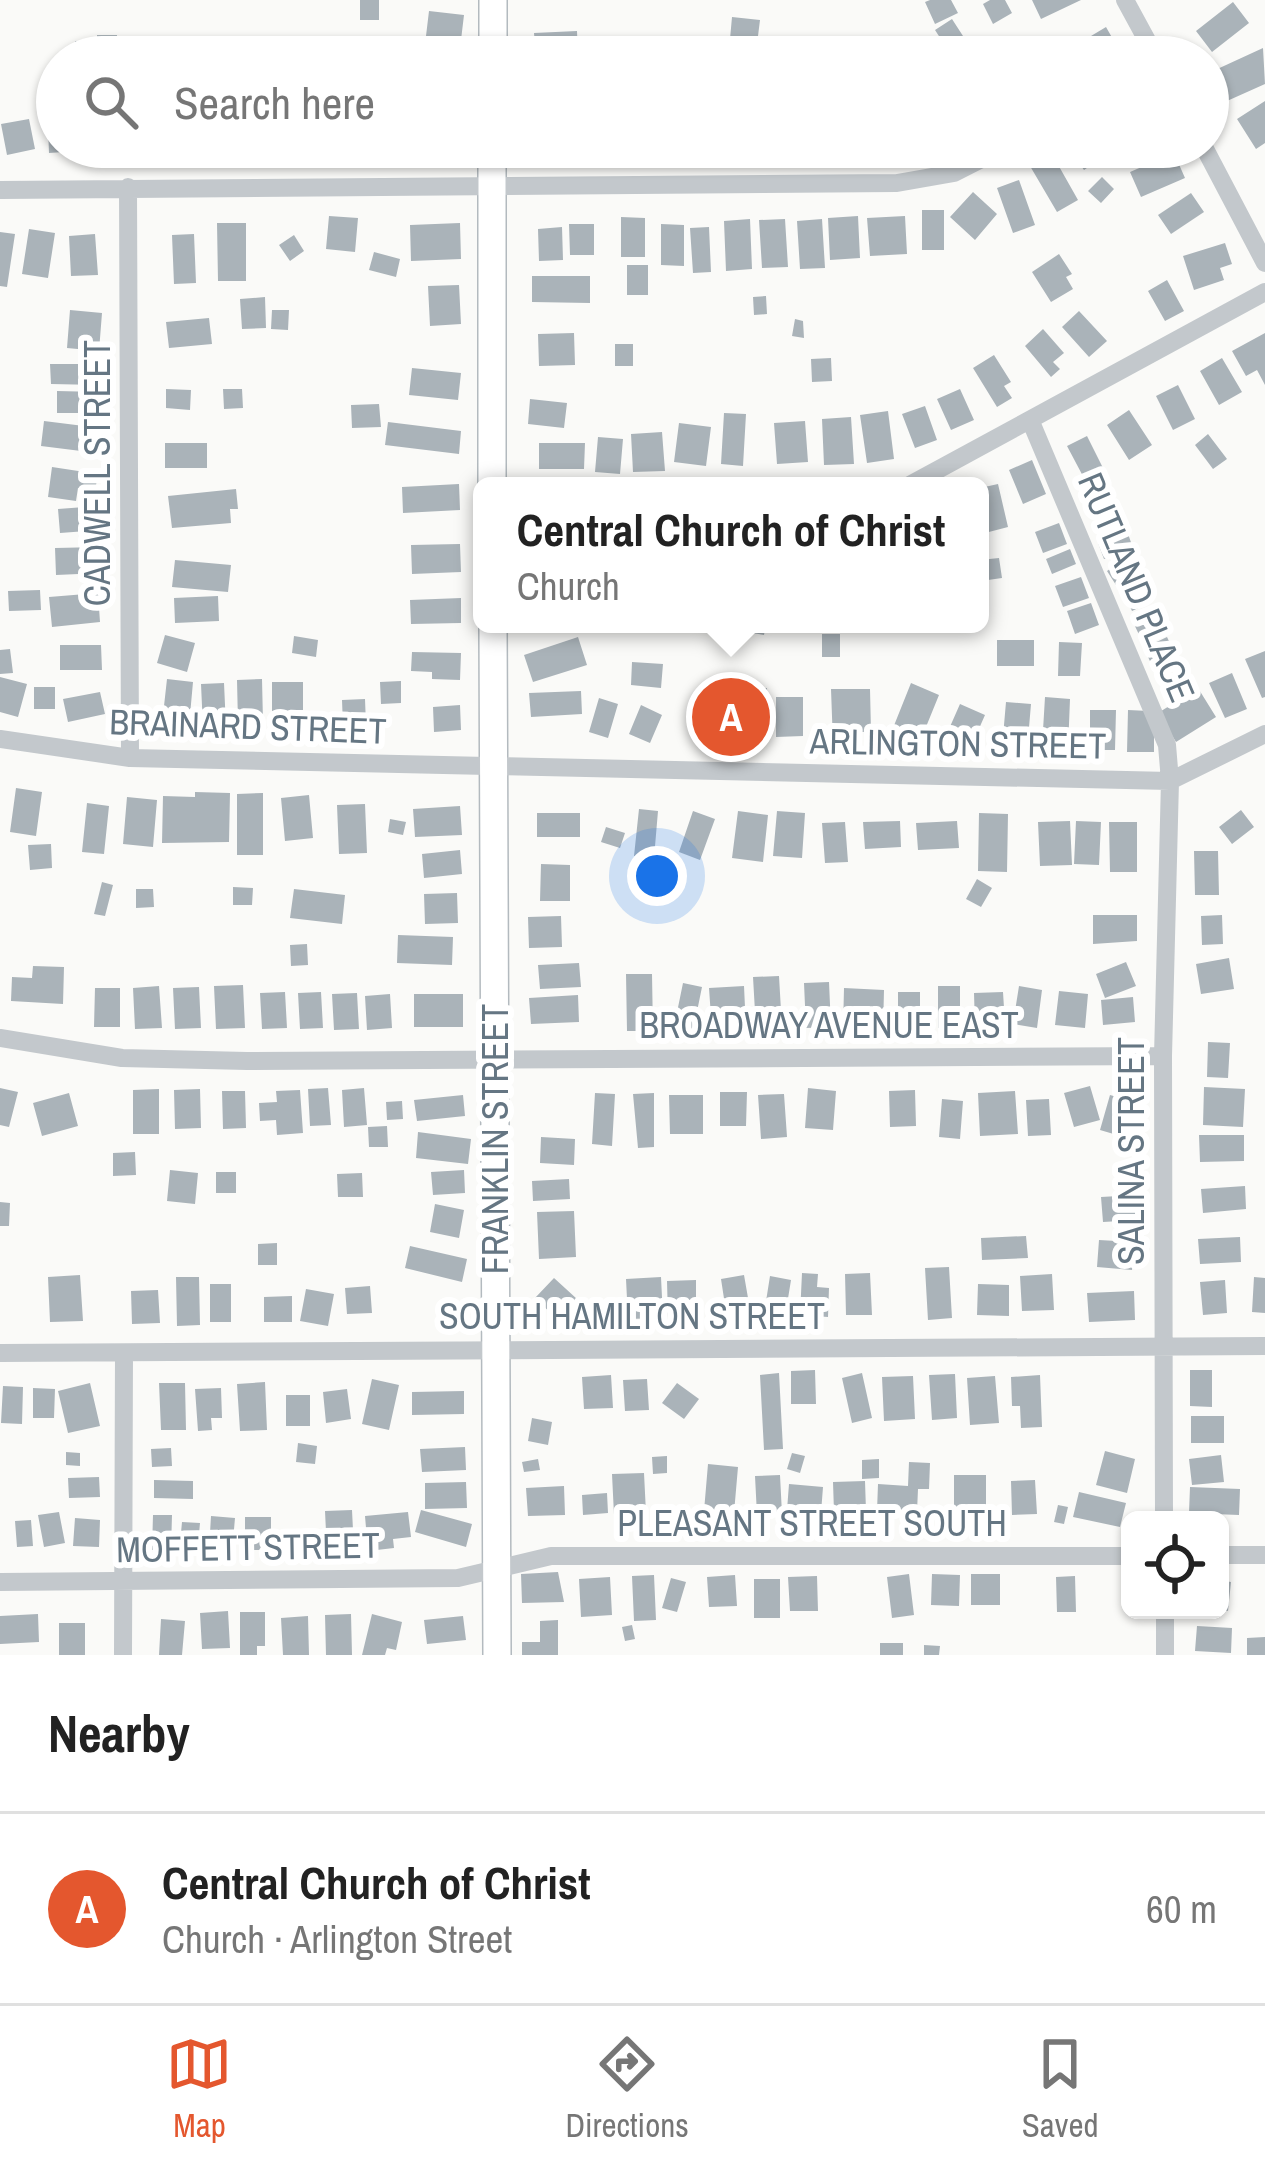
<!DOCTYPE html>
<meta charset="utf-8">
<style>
body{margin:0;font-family:"Archivo Narrow",sans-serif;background:#f6f6f6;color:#222}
.controls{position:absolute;right:36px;bottom:36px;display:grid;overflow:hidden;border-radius:18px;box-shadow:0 3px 9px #0004}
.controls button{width:108px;height:108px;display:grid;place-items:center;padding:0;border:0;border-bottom:3px solid #e0e0e0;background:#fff;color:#222;font:60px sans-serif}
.you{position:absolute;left:657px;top:876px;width:42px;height:42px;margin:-30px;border:9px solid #fff;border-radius:50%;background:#1a73e8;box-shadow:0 0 0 18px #1a73e833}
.badge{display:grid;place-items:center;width:78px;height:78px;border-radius:50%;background:#e4572e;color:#fff;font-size:39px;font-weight:700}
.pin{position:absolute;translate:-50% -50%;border:6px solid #fff;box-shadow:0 3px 12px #0006}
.popup{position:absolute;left:473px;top:477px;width:516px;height:156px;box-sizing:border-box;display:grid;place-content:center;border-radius:18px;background:#fff;filter:drop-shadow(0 3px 9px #0005);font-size:39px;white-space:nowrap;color:#767676}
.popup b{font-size:45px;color:#222}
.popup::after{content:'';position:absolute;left:50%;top:100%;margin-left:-24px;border:24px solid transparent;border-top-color:#fff}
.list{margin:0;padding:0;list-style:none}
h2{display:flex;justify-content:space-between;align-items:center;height:156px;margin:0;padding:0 48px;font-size:51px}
h2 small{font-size:39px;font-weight:400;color:#767676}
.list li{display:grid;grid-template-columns:78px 1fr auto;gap:36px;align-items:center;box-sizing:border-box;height:192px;padding:0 48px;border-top:3px solid #e0e0e0}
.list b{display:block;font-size:45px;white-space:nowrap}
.list p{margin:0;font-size:39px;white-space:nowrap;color:#767676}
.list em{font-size:39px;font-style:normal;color:#767676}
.icon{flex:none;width:66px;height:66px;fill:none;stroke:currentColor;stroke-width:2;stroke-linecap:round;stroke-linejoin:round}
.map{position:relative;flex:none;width:1265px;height:1655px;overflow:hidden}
.search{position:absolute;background:#fff;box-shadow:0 3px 9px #0004;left:36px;right:36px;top:36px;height:132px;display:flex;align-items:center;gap:30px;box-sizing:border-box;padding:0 42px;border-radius:66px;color:#767676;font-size:45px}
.sheet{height:348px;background:#fff}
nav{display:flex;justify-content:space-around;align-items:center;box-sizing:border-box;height:168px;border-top:3px solid #e0e0e0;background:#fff;font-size:33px;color:#767676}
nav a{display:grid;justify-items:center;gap:6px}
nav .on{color:#e4572e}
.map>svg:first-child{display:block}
.building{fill:#aab3b9}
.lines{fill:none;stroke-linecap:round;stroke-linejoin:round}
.secondary-casing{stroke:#b3babf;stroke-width:30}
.street{stroke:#c3c8cc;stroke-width:18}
.secondary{stroke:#fff;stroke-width:27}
.labels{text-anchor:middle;stroke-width:12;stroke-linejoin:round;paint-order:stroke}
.street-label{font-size:36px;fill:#657683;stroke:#fff}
</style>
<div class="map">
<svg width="1265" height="1655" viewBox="0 0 1265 1655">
<rect width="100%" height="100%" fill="#fafaf8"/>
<path class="building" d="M360 0H379V20H360Z
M930 0H951L958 13 935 24 925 2Z
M990 0H1005L1012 13 993 24 983 4Z
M1032 0H1081L1041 19Z
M1233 2 1249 23 1212 52 1196 31Z
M429 11 464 15 461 40 426 36Z
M732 17 760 20 756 52 729 50Z
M952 19 963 36 946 47 935 30Z
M1106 27 1118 48 1102 57H1070L1066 51Z
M577 31 578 57H536L534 33Z
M97 35H117L116 57H75V41L97 42Z
M1031 42 1044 57H1015Z
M409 47 450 48V57H409Z
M1263 48 1265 84 1227 101 1213 71Z
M47 101H57V147H78V151L49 153Z
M1265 101V143L1256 149 1237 119Z
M29 119 35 149 7 155 1 124Z
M168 147H195V154H168Z
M407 147H449V150L408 155Z
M538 147H581L579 161 537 153Z
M610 147H635L636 153 613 158Z
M653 147H682V151L653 153Z
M747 147H771L772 152 748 153Z
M800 147H831L830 154 800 153Z
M1068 147H1107L1110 152 1084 170Z
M1174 153 1185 178 1141 197 1130 172Z
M1052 154 1078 200 1057 212 1030 166Z
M1102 177 1114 189 1101 203 1088 191Z
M1019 180 1035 225 1013 233 997 188Z
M973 192 997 214 975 240 950 217Z
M1191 193 1204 212 1171 234 1158 215Z
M922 210H944V250H922Z
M329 216 358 218 355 252 326 249Z
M858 216 860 258 830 260 828 218Z
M905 216 907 254 870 256 867 218Z
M621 217 645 218V257H621Z
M750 219 752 269 726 271 724 221Z
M785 219 788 267 762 268 759 220Z
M822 219 825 268 800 269 797 221Z
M217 223H246V281H218Z
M460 223 461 259 411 261 410 225Z
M569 224H594V255H570Z
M661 224 684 225V266L661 265Z
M562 227 563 260 539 261 538 229Z
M709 227 711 272 693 273 690 228Z
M29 229 55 233 48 278 22 274Z
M0 232 15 234 7 287 0 286Z
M95 234 98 275 71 276 69 236Z
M194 234 196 283 174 284 172 235Z
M294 235 304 251 290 261 279 245Z
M1225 243 1232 264 1220 268 1224 280 1194 290 1183 256Z
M374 252 400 259 396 277 369 270Z
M1059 254 1072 274 1066 277 1073 289 1051 302 1032 272Z
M627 265H648V295H627Z
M532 276H590V303L532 302Z
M1167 280 1184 311 1165 321 1148 291Z
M459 285 461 324 430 326 428 286Z
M766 296 767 314 754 315 753 297Z
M265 297 266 328 242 329 240 299Z
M70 310 102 313 99 351 67 348Z
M272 310H289L288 330 271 329Z
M1079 311 1107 341 1089 357 1062 327Z
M209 318 212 344 169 348 166 322Z
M795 319 803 321 804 338 792 336Z
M1043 329 1064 353 1053 362 1060 369 1051 377 1025 346Z
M574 333 575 365 539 366 538 334Z
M1265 333V385L1257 370 1246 376 1232 351Z
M615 344H633V366H615Z
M994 355 1011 382 1004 386 1012 398 997 407 973 368Z
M831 358 832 381 812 382 811 359Z
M1222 358 1242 392 1219 405 1200 371Z
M50 364H98V385L51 384Z
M412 368 461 373 458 400 409 395Z
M1178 385 1195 419 1173 430 1156 396Z
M166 389 191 390 190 410 166 408Z
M223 389H242L243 408 224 409Z
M960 389 974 420 951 430 937 399Z
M57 391 99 392V413H57Z
M530 399 567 403 564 428 528 424Z
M379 404 381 427 352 428 351 405Z
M925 406 937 440 915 448 902 414Z
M1129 410 1152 445 1129 460 1107 425Z
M888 411 894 459 867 463 860 415Z
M724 413 746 414 743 466 721 464Z
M851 417 854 464 824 465 822 419Z
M44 421 100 428 99 442 82 440 81 451 41 446Z
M805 421 808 462 777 464 774 423Z
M388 422 461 431 459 454 385 445Z
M679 423 711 427 706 466 674 462Z
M662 432 665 471 633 472 631 434Z
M1208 434 1227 459 1213 469 1195 445Z
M1087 436 1104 470 1085 480 1067 446Z
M598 437 623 439 620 474 595 472Z
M165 443H207V468H165Z
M539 443H585L584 469H539Z
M1032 460 1046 494 1023 504 1009 470Z
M52 467 98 474 95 491 78 488 76 501 48 497Z
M459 484 460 510 403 513 402 487Z
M998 484 1008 527 985 533 980 488Z
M236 489 238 509H230L231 523 172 528 168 496Z
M1110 500 1123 516 1104 532 1091 516Z
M98 506 100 530 60 533 58 509Z
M1059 523 1067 544 1043 553 1035 532Z
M1127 531 1133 548 1104 559 1098 543Z
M460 544 461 572 412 574 411 545Z
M100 547 101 573 56 575 55 548Z
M1070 549 1076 564 1052 574 1046 559Z
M1132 554 1141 568 1116 585 1107 571Z
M999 558 1002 578 981 581 980 560Z
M175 560 231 565 228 592 172 587Z
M1081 577 1089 598 1063 607 1055 586Z
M1145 589 1151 602 1132 611 1126 598Z
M40 590 41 610 9 611 8 591Z
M98 593 100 622 52 627 49 597Z
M218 596 219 621 175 623 174 598Z
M461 598V623L411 624 410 600Z
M1091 603 1099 625 1075 634 1067 611Z
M1156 612 1166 632 1143 643 1133 622Z
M749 624H766L764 635 747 632Z
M822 634H840V657H822Z
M165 635 195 643 187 672 157 663Z
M294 636 318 640 316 657 292 653Z
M578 637 587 665 533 682 524 655Z
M1167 637 1177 658 1154 670 1144 648Z
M997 640H1034V666H997Z
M1059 642 1082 643 1080 676H1058Z
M60 645H101L102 670H60Z
M10 649 13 673 0 674V650Z
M1265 651V697L1262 698 1245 659Z
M412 652 461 653 460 680 432 679V672L411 671Z
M632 662 663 664 661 688 631 685Z
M1232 673 1247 709 1225 718 1209 683Z
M0 677 27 684 18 717 0 712Z
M167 679 193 682 189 726 162 724Z
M262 679 263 722 238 723 237 680Z
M401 681V703L381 704 380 682Z
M272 682H303V710H293V726H272Z
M224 683 226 727 203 728 201 684Z
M911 683 939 695 917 749 889 738Z
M34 687H55V709H34Z
M767 688 769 736 738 737 735 689Z
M1198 688 1216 717 1176 742 1158 713Z
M831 689H870L871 732H859L860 743 833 744Z
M581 691 582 714 531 717 529 693Z
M100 692 105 714 68 722 63 699Z
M776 697H803V736L776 737Z
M1045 697 1070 699 1068 749 1042 747Z
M599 698 618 704 608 738 589 732Z
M365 699 366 725 343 726 342 700Z
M1006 702 1031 704 1027 751 1002 748Z
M960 704 985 715 970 749 945 738Z
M460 705 461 730 434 732 433 707Z
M641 705 662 715 650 743 629 734Z
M1090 710H1116L1115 750H1090Z
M1128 710 1149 711 1154 725V752H1127Z
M16 788 42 792 36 836 10 832Z
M195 792 230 793 229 842 162 843 163 796 195 797Z
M263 793V855H237V794Z
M309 795 313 838 285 841 281 798Z
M127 797 157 800 153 847 123 844Z
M87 803 109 806 104 854 82 852Z
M365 804 367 853 339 854 337 805Z
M460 806 462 835 415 837 413 809Z
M639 809 658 811 654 858 634 856Z
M1241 810 1254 827 1232 844 1219 827Z
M693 811 715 819 700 860 679 852Z
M738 811 768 815 763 862 732 858Z
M777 811 805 813 802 858 773 856Z
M537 813H580V837H537Z
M979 813 1008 814 1007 872 978 871Z
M390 819 406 822 403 835 388 832Z
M900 821 901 847 865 849 863 822Z
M957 821 959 848 918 850 916 823Z
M1070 821 1072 865 1040 866 1038 822Z
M1076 821 1101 822 1099 865 1074 864Z
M845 822 848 862 825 863 822 823Z
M1109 822H1137V872H1110Z
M606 827 625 833 620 848 601 842Z
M51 844 52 868 30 870 28 845Z
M460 850 462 874 424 878 422 854Z
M1194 851H1218L1219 895H1195Z
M541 864 570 865V901H540Z
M977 879 992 888 981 907 966 899Z
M102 882 113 885 105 916 94 914Z
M233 887 253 888 252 905H233Z
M136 889H153L154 907 136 908Z
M294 889 345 895 342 924 290 918Z
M457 893 458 923 425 924 424 894Z
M1093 915H1137V941L1093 944Z
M1222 915 1223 944 1202 945 1201 916Z
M561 916 562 947 529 948 528 917Z
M398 935 453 937 452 965 397 963Z
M307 944 308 965 291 966 290 945Z
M1229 958 1234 989 1201 994 1196 964Z
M1126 962 1136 986 1105 998 1096 974Z
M579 963 581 987 540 989 538 965Z
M33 966 64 967 63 1004 11 1001 12 977 32 978Z
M626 974H652L653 1031H627Z
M779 976 782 1028 756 1029 753 977Z
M829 982 831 1027 806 1028 804 983Z
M683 983 702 987 693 1031 674 1027Z
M243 985 245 1028 216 1029 214 986Z
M159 986 162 1028 135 1029 133 988Z
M744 986 746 1029 712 1031 709 988Z
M938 986H960V1028H938Z
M1019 986 1042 990 1037 1028 1013 1024Z
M199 987 201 1028 175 1029 173 988Z
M95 988H120V1027H94Z
M844 988 884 990 883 1031 843 1029Z
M1059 991 1088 994 1085 1028 1055 1025Z
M285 992 287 1028 262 1029 260 993Z
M321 992 323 1028 300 1029 298 993Z
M898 992H920V1026L898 1025Z
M1003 992 1005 1024 975 1026 974 993Z
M357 993 359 1029 334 1030 332 994Z
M390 994 392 1028 367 1030 365 996Z
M414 994H463V1027H414Z
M578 995 579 1022 531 1024 529 998Z
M1133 997 1135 1022 1103 1025 1101 1000Z
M1208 1042 1230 1043 1228 1078 1207 1077Z
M1090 1086 1100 1120 1074 1127 1064 1093Z
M1204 1087 1245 1089 1243 1127 1203 1125Z
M0 1088 18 1092 9 1127 0 1125Z
M328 1088 331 1125 310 1126 308 1089Z
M364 1088 367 1125 344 1127 342 1090Z
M808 1088 836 1091 833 1130 805 1128Z
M159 1089V1134H133V1090Z
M200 1089 201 1128 175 1129 174 1090Z
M300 1090 303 1133 277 1135 276 1120 260 1121 259 1103 277 1102 276 1091Z
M915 1090 916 1126 890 1127 889 1091Z
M222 1091H245L246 1128 223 1129Z
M1015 1091 1018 1134 980 1136 978 1093Z
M720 1092H747L746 1126H720Z
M69 1093 78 1126 42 1136 33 1103Z
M595 1093 615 1094 612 1146 592 1144Z
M654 1093V1147L638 1148 633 1094Z
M784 1094 787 1137 761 1139 758 1095Z
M463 1095 465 1116 417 1121 414 1100Z
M669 1095H703V1134H670Z
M1110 1095 1134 1102 1128 1123 1121 1121 1117 1135 1100 1130Z
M942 1099 963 1101 960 1139 939 1137Z
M1049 1099 1051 1135 1028 1136 1026 1100Z
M402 1101 403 1119 387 1120 386 1102Z
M387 1126 388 1147H369L368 1127Z
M418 1132 471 1139 468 1164 416 1158Z
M1199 1135H1244V1161L1200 1162Z
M541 1137 575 1139 574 1165 540 1163Z
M135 1152 136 1175 113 1176V1153Z
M170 1170 198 1173 195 1204 167 1201Z
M464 1170 465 1193 433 1195 431 1172Z
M216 1172H236V1193H216Z
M362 1173 363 1197H338L337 1174Z
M569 1179 570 1199 533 1201 532 1181Z
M1245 1186 1246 1209 1203 1213 1201 1189Z
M1136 1195 1137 1220 1103 1222 1101 1197Z
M0 1202 10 1203 9 1226H0Z
M435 1204 464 1210 459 1238 430 1232Z
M574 1211 576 1257 539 1259 537 1212Z
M1026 1236 1028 1258 982 1260 981 1238Z
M1240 1237 1241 1262 1200 1264 1198 1239Z
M1099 1240 1134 1242 1132 1270 1097 1267Z
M277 1243V1265H258V1244Z
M410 1246 467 1259 462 1282 405 1268Z
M949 1267 952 1318 928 1320 925 1268Z
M802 1273 818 1274 817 1287 829 1288 828 1317 800 1315Z
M870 1273 872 1315H846L845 1274Z
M1052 1274 1054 1310 1022 1311 1020 1276Z
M80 1275 83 1321 50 1322 48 1277Z
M744 1275 751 1315 727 1318 721 1279Z
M770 1276 791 1280 785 1317 764 1314Z
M176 1277H199L200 1325 177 1326Z
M661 1277 663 1318 628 1319 626 1279Z
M1254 1277 1265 1278V1313L1252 1312Z
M554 1278 577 1299 558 1320 535 1298Z
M696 1280V1318H668L667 1281Z
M1225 1280 1227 1313 1203 1315 1200 1282Z
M210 1284H231V1322H210Z
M978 1284 1009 1285V1316L977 1315Z
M370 1286 372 1313 347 1314 345 1288Z
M306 1289 334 1294 328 1326 300 1321Z
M158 1290 160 1323 132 1324 131 1291Z
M1134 1291 1135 1320 1089 1322 1087 1293Z
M292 1296V1322H264V1297Z
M815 1370 816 1404H791V1371Z
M1190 1370H1212V1407L1190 1406Z
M779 1373 783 1449 764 1450 760 1375Z
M862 1373 872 1418 852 1423 842 1378Z
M955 1374 957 1418 932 1420 929 1375Z
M611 1375 613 1408 584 1409 582 1377Z
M1040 1375 1042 1427 1021 1428 1020 1406H1012L1011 1377Z
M913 1376 915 1419 884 1421 882 1377Z
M995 1376 999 1423 970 1425 967 1378Z
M372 1379 399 1385 389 1430 362 1424Z
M647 1379 649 1410 625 1411 623 1380Z
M265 1382 267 1430 240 1431 237 1384Z
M90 1383 100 1426 68 1433 58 1391Z
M159 1383H185L186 1430H161Z
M677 1383 699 1399 684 1419 662 1403Z
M3 1386 23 1387 22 1424 1 1423Z
M33 1388 55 1389 54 1418H33Z
M221 1388 222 1418H211L212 1430 198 1431 195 1389Z
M347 1389 351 1419 326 1423 323 1392Z
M464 1391V1414L412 1415V1392Z
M286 1395H310V1426H286Z
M1191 1416H1224V1443H1191Z
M532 1418 552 1422 548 1445 528 1441Z
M298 1443 317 1446 315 1464 296 1462Z
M465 1447 466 1470 422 1472 420 1449Z
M171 1448 172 1466 152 1467 151 1449Z
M1105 1451 1135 1459 1127 1493 1096 1485Z
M66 1452 80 1453V1466L66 1465Z
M792 1453 805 1456 800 1473 787 1469Z
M1221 1455 1224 1482 1192 1485 1189 1459Z
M667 1456V1473L653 1474 652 1457Z
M538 1459 540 1470 524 1472 522 1462Z
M879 1459V1478L862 1479V1460Z
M909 1462 930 1463 929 1489H918L917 1512 877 1511 878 1484 908 1486Z
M708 1464 738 1467 734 1513 704 1511Z
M644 1473 646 1513 614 1515 612 1474Z
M780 1475 782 1514 757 1515 755 1476Z
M954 1475H986V1512H954Z
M99 1477 100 1497 69 1498 68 1478Z
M154 1480 193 1481V1499L154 1498Z
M1035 1480 1037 1514 1012 1515 1011 1481Z
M865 1481 866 1511 834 1512 833 1482Z
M466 1482 467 1508 425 1509V1483Z
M789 1484 823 1487 821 1513 787 1510Z
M564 1486 565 1515 528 1516 526 1488Z
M1190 1487 1240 1489 1239 1515 1189 1513Z
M1079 1492 1126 1503 1120 1527 1073 1517Z
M607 1493 608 1513 583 1515 582 1495Z
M1058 1505 1068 1507 1064 1524 1054 1522Z
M352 1510 354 1550 327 1552 325 1511Z
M421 1510 472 1524 466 1547 415 1532Z
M59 1512 65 1543 44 1547 38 1515Z
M408 1512 411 1537 393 1539 394 1548 368 1551 365 1516Z
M153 1515H172L171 1550H152Z
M211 1516 235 1518 232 1552 209 1550Z
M245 1517H271V1550H245Z
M75 1518 100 1520 99 1547 73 1546Z
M31 1520 33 1546 17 1547 15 1521Z
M182 1522 200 1523 197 1556 179 1554Z
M558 1572 564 1602 522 1603 521 1574Z
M909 1574 914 1615 892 1618 887 1577Z
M932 1574 960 1575 959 1606 931 1605Z
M971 1574H1000V1605H971Z
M654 1575 656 1620 634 1621 632 1576Z
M735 1575 737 1606 709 1607 707 1577Z
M817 1576 818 1611H790L788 1577Z
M1075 1576 1076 1612H1057L1056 1577Z
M610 1577 612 1615 581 1617 579 1579Z
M671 1578 686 1582 677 1612 662 1608Z
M754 1579H780V1618H754Z
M1220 1580 1231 1582 1228 1611 1220 1610Z
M228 1611 230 1648 202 1649 200 1613Z
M240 1612H265V1646H257V1655H240Z
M38 1614 39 1642 0 1644V1616Z
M351 1614 352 1655H326L325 1615Z
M372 1614 402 1622 396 1650 387 1648 385 1655H362Z
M308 1616 309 1655H283L281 1618Z
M463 1616 466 1640 427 1644 424 1620Z
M161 1619 185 1621 182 1655H159Z
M558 1620V1655H522V1642H540V1621Z
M59 1623H85V1655H59Z
M632 1625 635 1639 625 1641 622 1627Z
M1197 1626 1232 1628 1231 1653 1195 1651Z
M1265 1637V1655H1247V1638Z
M880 1643H903V1655H880Z
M924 1645 940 1646 939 1655H924Z"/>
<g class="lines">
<g class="secondary-casing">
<path id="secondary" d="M493 57V0
M492 486V147
M493 624 497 1655"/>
</g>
<path class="street" d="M1125 0 1156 57
M1204 147 1265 263
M128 187 130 758
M0 190 897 183 954 173 1005 147
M1031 422 1167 745 1170 781 1163 1056 1164 1520
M908 486 1265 292
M0 739 130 758 1170 781 1265 734
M0 1038 122 1058 247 1061 1163 1056
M0 1353 1265 1346
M1220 1555H1265
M0 1582 458 1578 551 1556H1130
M1165 1610V1655
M123 1655 124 1353"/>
<use href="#secondary" class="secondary"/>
</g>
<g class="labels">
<g class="street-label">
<text transform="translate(97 473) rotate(-90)" y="13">CADWELL STREET</text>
<text transform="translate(1137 587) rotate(67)" y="13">RUTLAND PLACE</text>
<text transform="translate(248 726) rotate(2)" y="13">BRAINARD STREET</text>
<text transform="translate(958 743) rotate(1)" y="13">ARLINGTON STREET</text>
<text x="829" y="1038">BROADWAY AVENUE EAST</text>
<text transform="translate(495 1139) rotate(-90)" y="13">FRANKLIN STREET</text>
<text transform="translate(1131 1151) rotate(-90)" y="13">SALINA STREET</text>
<text x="632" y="1329">SOUTH HAMILTON STREET</text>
<text x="812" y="1536">PLEASANT STREET SOUTH</text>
<text transform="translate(248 1547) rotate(-1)" y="13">MOFFETT STREET</text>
</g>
</g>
</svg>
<div class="controls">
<button><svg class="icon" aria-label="locate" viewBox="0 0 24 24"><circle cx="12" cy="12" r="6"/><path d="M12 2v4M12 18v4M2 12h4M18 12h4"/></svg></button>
</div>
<div class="you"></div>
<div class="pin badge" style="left:731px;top:717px">A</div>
<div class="popup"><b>Central Church of Christ</b>Church</div>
<div class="search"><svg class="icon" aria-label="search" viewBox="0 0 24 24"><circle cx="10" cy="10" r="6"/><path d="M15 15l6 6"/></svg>Search here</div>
</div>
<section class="sheet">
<h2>Nearby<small></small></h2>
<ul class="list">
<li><span class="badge">A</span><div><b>Central Church of Christ</b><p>Church · Arlington Street</p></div><em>60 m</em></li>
</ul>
</section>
<nav>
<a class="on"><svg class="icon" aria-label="map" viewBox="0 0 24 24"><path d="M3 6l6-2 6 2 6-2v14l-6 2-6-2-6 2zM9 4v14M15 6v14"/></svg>Map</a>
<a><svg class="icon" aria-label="directions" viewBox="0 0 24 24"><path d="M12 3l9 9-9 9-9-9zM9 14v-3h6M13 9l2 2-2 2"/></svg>Directions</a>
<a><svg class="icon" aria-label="saved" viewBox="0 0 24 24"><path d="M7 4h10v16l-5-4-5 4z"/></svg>Saved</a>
</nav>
